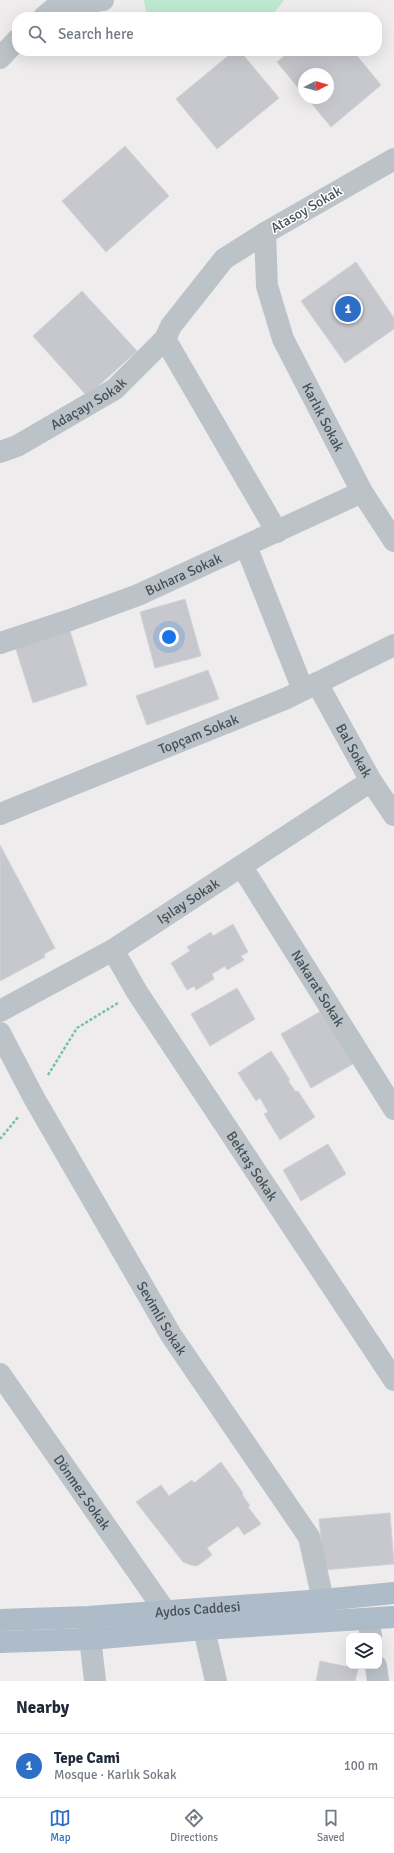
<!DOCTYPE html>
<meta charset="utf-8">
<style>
body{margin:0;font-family:Signika,sans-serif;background:#f2f2f3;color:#1f2937}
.controls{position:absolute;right:12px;bottom:12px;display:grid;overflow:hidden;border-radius:8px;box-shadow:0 4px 16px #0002}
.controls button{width:36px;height:36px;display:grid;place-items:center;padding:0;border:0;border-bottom:1px solid #e0e1e3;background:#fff;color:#1f2937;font:20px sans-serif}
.compass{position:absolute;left:298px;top:68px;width:36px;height:36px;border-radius:50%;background:#fff;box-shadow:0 4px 16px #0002;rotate:84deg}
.you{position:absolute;left:169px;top:637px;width:14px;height:14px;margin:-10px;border:3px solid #fff;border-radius:50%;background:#1a73e8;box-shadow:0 0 0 6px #1a73e833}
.badge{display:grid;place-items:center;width:26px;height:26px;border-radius:50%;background:#2d6ec6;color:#fff;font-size:13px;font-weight:700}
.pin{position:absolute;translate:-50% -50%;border:2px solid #fff;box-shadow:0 1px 4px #0006}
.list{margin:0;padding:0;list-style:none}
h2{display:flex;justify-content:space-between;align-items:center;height:52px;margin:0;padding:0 16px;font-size:17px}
h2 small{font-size:13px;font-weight:400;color:#747a83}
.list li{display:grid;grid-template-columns:26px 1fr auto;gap:12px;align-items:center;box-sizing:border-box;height:64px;padding:0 16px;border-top:1px solid #e0e1e3}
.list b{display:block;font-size:15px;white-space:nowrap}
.list p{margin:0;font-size:13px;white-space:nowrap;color:#747a83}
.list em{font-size:13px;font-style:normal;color:#747a83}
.icon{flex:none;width:22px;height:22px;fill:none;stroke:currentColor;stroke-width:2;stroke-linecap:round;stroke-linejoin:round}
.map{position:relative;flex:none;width:394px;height:1681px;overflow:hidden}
.search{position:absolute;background:#fff;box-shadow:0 4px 16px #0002;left:12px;right:12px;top:12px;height:44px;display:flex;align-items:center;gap:10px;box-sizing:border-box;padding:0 14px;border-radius:16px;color:#747a83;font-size:15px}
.sheet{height:116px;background:#fff}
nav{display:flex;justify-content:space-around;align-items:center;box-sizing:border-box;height:56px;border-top:1px solid #e0e1e3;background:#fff;font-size:11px;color:#747a83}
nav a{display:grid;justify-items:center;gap:2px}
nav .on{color:#2d6ec6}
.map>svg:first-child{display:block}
.green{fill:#bee8cf}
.building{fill:#c7c8ce;stroke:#d0d2d7}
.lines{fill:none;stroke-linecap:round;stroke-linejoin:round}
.path{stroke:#7ac29f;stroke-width:2.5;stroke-dasharray:3 2;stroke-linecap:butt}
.minor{stroke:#bbc3c9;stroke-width:22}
.tertiary{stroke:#bbc3c9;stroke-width:22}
.primary{stroke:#aebbc8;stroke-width:22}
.labels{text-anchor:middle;stroke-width:3;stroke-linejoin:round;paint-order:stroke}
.street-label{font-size:14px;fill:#464f56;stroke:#fff}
</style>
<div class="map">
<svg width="394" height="1681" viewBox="0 0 394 1681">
<rect width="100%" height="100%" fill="#eeecec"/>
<path class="green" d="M144 0H284L273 14 251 17H147Z"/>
<path class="building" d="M234 51H240L279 98 217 149 176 99Z
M290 51H353L381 85 331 127 307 98H328V74H304V95L277 62Z
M125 146 169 196 106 252 62 201Z
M356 262 394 318V329L345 363 301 301Z
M82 291 137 351 87 396 33 336Z
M185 599 201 656 155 668 140 612Z
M69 628 87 685 33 703 15 646Z
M208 670 219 699 147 725 136 696Z
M0 845 55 948 44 954 45 957 0 981Z
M233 924 248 952 241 956 244 960 227 970 225 966 212 974 214 979 196 990 194 986 187 990 171 963 190 951 187 947 211 932 213 936Z
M237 988 255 1019 210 1046 191 1014Z
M328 1007 358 1061 311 1088 281 1034Z
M271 1051 290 1080 288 1081 296 1092 298 1091 315 1117 280 1140 264 1114 268 1112 260 1098 256 1101 238 1073Z
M328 1144 346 1174 301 1201 283 1170Z
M221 1462 243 1493 242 1494 250 1506 248 1507 261 1524 244 1535 238 1526 207 1548 212 1555 197 1566 191 1565 183 1562 136 1502 161 1485 169 1496 192 1480 194 1483Z
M390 1513 394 1564 324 1570 319 1519Z
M320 1661 358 1669 355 1681H316Z"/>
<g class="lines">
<path class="path" d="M48 1075 77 1028 118 1003
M0 1139 19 1116"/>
<g class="minor">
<path d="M44 17 57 6 103 0"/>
<path d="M0 58 17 40"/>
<path id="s1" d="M394 159 265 233 267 286 283 339 362 492 394 541"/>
<path d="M265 233 224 259 171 326 165 339 277 532"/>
<path id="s2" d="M0 452 17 446 115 389 165 339"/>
<path d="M246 546 303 690"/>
<path id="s3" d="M0 643 67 621 138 595 362 492"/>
<path id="s4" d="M317 683 371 781 394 815"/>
<path id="s5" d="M0 814 287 698 394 645"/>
<path id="s6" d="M242 867 394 1109"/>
<path id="s7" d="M113 950 137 992 394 1380"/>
<path id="s8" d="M0 1011 113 950 371 781"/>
<path id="s9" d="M0 1033 34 1098 171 1335 309 1537 323 1600"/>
<path id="s10" d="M0 1374 165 1611"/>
<path d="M200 1612 216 1681"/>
<path d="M368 1619 371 1636"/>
<path d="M376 1666 378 1681"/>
</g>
<path class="tertiary" d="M88 1620 95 1681"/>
<g class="primary">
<path id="s11" d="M0 1620 88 1617 323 1600 394 1593"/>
<path d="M0 1642 90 1639 204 1629 394 1617"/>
</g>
</g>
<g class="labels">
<g class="street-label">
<text transform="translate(306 209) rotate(-30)" y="5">Atasoy Sokak</text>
<text dy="5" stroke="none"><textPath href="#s2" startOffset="101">Adaçayı Sokak</textPath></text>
<text dy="5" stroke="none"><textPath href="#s1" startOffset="345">Karlık Sokak</textPath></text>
<text dy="5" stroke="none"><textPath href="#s3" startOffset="196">Buhara Sokak</textPath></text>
<text dy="5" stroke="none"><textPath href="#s5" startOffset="214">Topçam Sokak</textPath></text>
<text dy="5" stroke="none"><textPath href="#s4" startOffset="77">Bal Sokak</textPath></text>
<text dy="5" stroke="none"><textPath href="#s8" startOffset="218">Işılay Sokak</textPath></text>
<text dy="5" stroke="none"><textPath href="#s6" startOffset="143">Nakarat Sokak</textPath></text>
<text dy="5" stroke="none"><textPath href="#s7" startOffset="257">Bektaş Sokak</textPath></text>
<text dy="5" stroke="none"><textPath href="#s9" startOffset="328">Sevimli Sokak</textPath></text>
<text dy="5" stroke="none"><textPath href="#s10" startOffset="144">Dönmez Sokak</textPath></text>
<text dy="5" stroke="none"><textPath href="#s11" startOffset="198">Aydos Caddesi</textPath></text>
</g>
</g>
</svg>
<div class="controls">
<button><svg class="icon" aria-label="layers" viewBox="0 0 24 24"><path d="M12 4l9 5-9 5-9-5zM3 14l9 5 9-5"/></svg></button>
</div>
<svg class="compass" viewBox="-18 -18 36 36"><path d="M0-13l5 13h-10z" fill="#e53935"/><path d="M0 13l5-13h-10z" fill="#747a83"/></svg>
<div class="you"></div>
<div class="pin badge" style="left:348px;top:309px">1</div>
<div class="search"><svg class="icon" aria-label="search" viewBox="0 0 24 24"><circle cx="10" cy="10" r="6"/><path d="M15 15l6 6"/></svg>Search here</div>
</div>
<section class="sheet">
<h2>Nearby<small></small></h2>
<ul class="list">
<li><span class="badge">1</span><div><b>Tepe Cami</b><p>Mosque · Karlık Sokak</p></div><em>100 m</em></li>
</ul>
</section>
<nav>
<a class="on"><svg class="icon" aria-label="map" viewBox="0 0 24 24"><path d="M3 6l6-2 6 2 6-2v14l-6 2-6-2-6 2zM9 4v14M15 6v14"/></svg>Map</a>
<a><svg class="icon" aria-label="directions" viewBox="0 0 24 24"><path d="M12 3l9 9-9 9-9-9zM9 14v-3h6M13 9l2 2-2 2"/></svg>Directions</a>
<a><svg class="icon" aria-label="saved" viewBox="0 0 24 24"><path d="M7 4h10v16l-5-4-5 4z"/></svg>Saved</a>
</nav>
